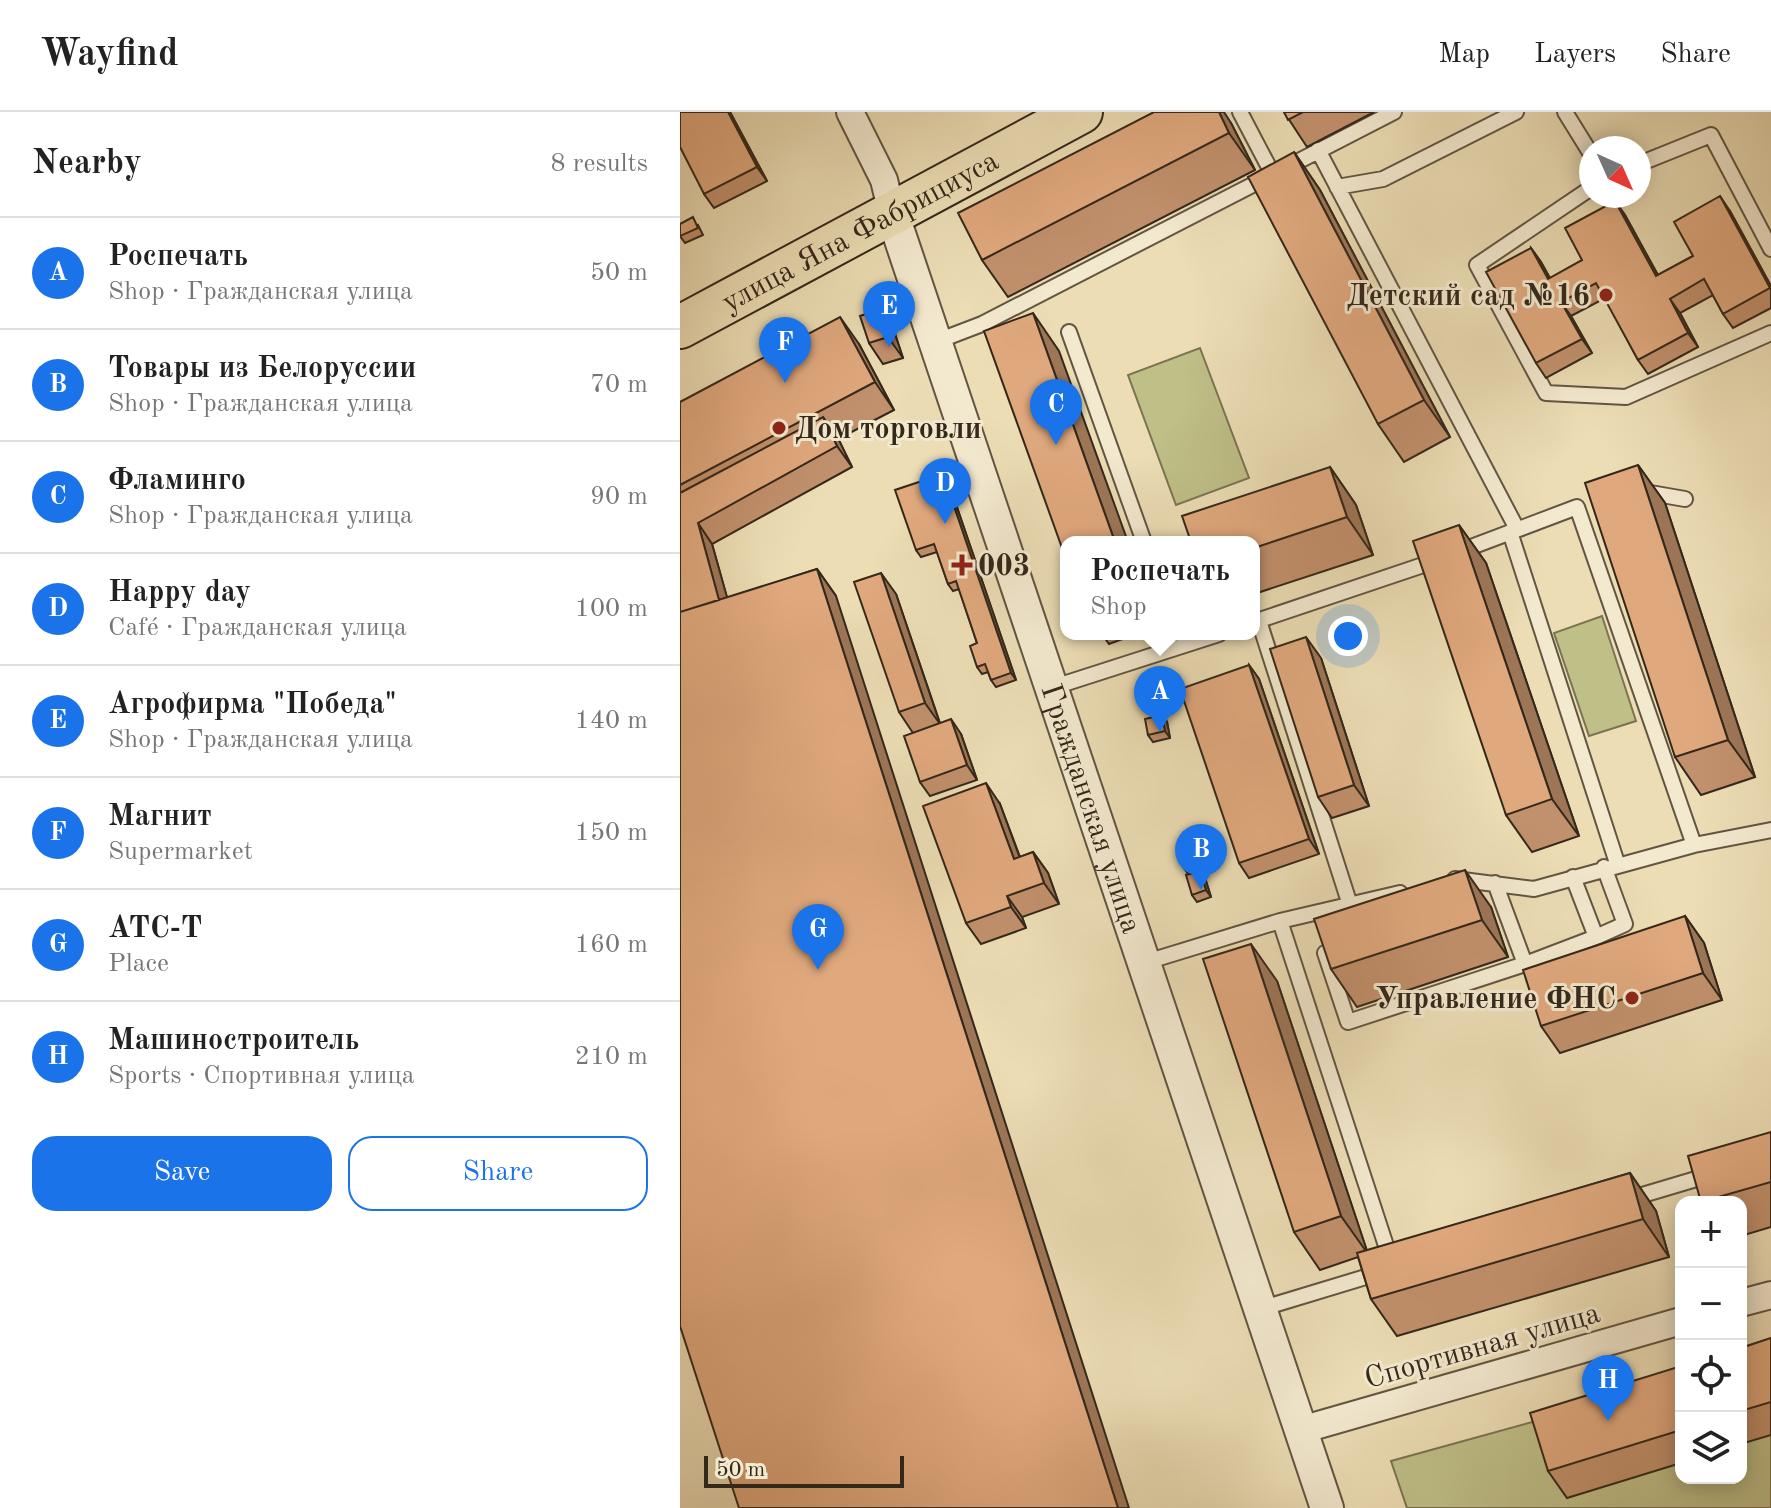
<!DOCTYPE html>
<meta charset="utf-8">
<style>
body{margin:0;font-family:"Old Standard TT",serif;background:#f6f6f6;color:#222}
.controls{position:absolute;right:24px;bottom:24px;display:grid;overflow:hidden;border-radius:16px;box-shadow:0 4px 20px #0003}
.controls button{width:72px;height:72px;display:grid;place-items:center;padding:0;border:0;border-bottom:2px solid #e0e0e0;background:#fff;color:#222;font:40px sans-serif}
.compass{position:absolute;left:899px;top:24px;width:72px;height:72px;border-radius:50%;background:#fff;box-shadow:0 4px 20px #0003;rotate:135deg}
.scale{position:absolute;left:24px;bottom:20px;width:200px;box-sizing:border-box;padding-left:8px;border:4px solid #34281b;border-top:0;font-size:22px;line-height:28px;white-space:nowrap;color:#34281b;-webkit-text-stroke:6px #f3e9cf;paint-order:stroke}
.you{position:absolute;left:668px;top:524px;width:28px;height:28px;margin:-20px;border:6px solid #fff;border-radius:50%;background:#1a73e8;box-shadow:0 0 0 12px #1a73e833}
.badge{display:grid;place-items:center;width:52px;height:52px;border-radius:50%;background:#1a73e8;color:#fff;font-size:26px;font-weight:700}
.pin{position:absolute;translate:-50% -66px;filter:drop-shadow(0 2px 4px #0008)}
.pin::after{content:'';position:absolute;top:42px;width:28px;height:24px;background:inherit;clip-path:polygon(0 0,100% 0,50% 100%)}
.popup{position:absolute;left:380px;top:424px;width:200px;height:104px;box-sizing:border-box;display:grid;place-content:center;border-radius:16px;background:#fff;filter:drop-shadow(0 2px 6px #0005);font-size:26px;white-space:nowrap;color:#767676}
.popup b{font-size:30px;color:#222}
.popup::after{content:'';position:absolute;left:50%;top:100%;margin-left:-16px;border:16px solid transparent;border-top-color:#fff}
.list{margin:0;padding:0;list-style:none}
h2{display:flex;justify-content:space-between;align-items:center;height:104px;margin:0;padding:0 32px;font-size:34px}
h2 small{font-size:26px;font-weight:400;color:#767676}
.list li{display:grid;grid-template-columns:52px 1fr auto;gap:24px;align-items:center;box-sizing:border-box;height:112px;padding:0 32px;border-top:2px solid #e0e0e0}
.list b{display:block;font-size:30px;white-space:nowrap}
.list p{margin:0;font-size:26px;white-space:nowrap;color:#767676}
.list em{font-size:26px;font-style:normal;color:#767676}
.actions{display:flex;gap:16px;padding:24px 32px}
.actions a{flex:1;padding:18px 0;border:2px solid #1a73e8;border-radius:24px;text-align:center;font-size:28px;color:#1a73e8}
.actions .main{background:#1a73e8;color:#fff}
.icon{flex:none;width:44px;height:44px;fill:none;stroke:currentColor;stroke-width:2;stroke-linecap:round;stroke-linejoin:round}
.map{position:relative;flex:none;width:1091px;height:1396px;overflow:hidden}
header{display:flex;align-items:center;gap:48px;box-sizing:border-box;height:112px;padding:0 40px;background:#fff;border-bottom:2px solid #e0e0e0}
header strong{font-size:38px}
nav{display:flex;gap:44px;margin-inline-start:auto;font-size:28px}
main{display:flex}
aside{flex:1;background:#fff}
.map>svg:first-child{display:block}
.green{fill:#bfbf88;stroke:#7a7452;stroke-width:2}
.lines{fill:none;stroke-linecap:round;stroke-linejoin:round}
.service-casing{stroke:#625542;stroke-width:18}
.minor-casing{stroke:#625542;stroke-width:30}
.tertiary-casing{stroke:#625542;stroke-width:36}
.primary-casing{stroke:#34281b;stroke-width:46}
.service{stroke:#f3e9cf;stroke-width:14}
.minor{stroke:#f3e9cf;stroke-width:26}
.tertiary{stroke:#f3e9cf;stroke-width:32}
.primary{stroke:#ecddb5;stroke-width:42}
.wall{fill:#c1906c;stroke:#34281b;stroke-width:2}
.shaded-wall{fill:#9d7658;stroke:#34281b;stroke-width:2}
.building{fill:#e0a87d;stroke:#34281b;stroke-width:2}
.poi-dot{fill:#8f2418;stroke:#f3e9cf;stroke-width:3}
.labels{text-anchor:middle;stroke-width:6;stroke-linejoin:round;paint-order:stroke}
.street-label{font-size:30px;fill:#34281b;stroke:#f3e9cf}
.poi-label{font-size:30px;font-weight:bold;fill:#34281b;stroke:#f3e9cf;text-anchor:end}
</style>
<header>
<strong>Wayfind</strong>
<nav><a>Map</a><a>Layers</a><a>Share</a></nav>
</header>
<main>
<aside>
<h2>Nearby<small>8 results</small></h2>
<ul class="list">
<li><span class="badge">A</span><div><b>Роспечать</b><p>Shop · Гражданская улица</p></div><em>50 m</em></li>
<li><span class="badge">B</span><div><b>Товары из Белоруссии</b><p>Shop · Гражданская улица</p></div><em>70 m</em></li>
<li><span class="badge">C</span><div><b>Фламинго</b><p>Shop · Гражданская улица</p></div><em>90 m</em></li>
<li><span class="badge">D</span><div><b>Happy day</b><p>Café · Гражданская улица</p></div><em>100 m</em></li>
<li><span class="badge">E</span><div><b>Агрофирма &quot;Победа&quot;</b><p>Shop · Гражданская улица</p></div><em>140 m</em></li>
<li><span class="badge">F</span><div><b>Магнит</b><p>Supermarket</p></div><em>150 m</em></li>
<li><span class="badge">G</span><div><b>ATC-T</b><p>Place</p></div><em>160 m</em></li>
<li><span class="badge">H</span><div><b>Машиностроитель</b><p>Sports · Спортивная улица</p></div><em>210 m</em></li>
</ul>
<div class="actions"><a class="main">Save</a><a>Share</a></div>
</aside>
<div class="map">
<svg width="1091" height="1396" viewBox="0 0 1091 1396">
<rect width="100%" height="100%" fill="#ecddb5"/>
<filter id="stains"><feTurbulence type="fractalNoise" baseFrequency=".0025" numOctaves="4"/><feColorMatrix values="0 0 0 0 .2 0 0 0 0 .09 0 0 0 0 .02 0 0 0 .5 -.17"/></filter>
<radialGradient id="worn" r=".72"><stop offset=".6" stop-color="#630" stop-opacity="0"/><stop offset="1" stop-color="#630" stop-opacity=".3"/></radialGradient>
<path class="green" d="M520 236 569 366 496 393 448 263Z
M922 504 956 609 909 624 874 521Z
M1091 1244V1396H727L711 1349 1001 1269V1366H1061V1253Z"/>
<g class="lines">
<g class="service-casing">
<path id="service" d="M560 0 592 61
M885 0 911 42
M638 38 837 417
M959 52 1031 23 1091 137
M657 75 703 67 836 0
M911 76 797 153 866 281 946 285 1091 221
M389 220 464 430
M255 230 302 212 714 0
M959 379 1005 387
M830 420 937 751
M579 509 670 793
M574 510 758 448
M371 576 539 522
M1014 733 1091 718
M893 765 916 825 945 812 924 755
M775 767 854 777 1014 733 897 395 778 440
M600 809 720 781
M645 841 668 910 845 852 815 771
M463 851 600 809 711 1149
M845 852 916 825
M949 1087 1033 1062
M580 1197 699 1161"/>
</g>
<g class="minor-casing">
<path id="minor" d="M170 0 204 68 212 101
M1061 1191 1091 1183
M621 1318 1001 1209"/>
</g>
<g class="tertiary-casing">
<g id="tertiary">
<path id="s1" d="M212 101 647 1396"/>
</g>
</g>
<g class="primary-casing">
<g id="primary">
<path id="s2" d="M0 215 401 0"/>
</g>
</g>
<use href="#service" class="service"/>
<use href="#minor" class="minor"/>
<use href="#tertiary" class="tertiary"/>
<use href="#primary" class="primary"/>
</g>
<path class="wall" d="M50 0 87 69 34 96 24 82Z
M604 0H694L627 35Z
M551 11 575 58 328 185 302 148Z
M614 40 640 78 770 325 724 350 698 312Z
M935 89 945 103 978 163 1013 144 1050 99 1091 174V196L1053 216 1043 202 1033 183 1000 201 1018 235 968 262 958 248 925 186 891 204 912 241 866 266 856 251 851 136 861 150 870 166 902 148Z
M18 113 23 123 5 131 0 124Z
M199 198 214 219 223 246 203 252 189 231Z
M179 232 214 298 158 327 172 355 32 432 47 486 137 457 156 484 0 1214V290Z
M958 353 985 391 1075 665 1021 683 995 645Z
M650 355 676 393 693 443 574 482V430Z
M263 362 268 369 336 568 316 575 311 568 308 560 302 562 297 555V531L279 477 273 479 268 472 257 440 241 445 236 438Z
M779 413 806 451 899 724 852 740 826 703Z
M216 482 260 611 281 622 297 668 250 684 240 670 233 621 219 600Z
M422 522H456L429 532Z
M641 546 689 694 652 706 638 685Z
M569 553 579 567 639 742 569 766 559 751Z
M487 610 490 626 473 630 468 623Z
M320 692 340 745 353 740 368 761 379 792 342 805 346 816 301 832 286 811Z
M518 735 526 758 521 760 525 766 531 785 517 790 512 783 508 762 504 756Z
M811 795 828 845 677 895 651 857Z
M1005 804 1024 831 1042 888 880 941 861 914Z
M597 869 687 1139 950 1061 976 1099 989 1145 717 1224 691 1187 678 1145 640 1158 614 1120Z
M1091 1020V1115L1061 1124V1090H1021Z
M1091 1226V1323L1061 1332V1236Z
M1001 1254V1351L887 1386 868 1359Z"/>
<path class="shaded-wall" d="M48 0H50L87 69 77 55Z
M539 0H544L551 11 575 58 549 21Z
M614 40 640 78 770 325 744 288Z
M1040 84 1050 99 1091 174V178Z
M935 89 945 103 986 178 976 164Z
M851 136 861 150 878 181 868 167Z
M990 187 1000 201 1018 235 1008 221Z
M881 190 891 204 912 241 902 227Z
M199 198 214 219 223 246 208 225Z
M353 201 379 239 448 430H435Z
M160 205 179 232 214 298 195 270Z
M143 305 158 326 172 355 157 334Z
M958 353 985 391 1075 665 1048 628Z
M650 355 676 393 693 443 667 405Z
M263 362 268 369 336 568 331 561Z
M18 411 32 432 56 517 41 496Z
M779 413 806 451 899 724 872 687Z
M137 457 156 484 449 1396H438Z
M201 461 216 482 260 612 245 591Z
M626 525 641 546 689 694 674 673Z
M569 553 579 567 639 742 629 727Z
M482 603 487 610 490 626 485 619Z
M271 607 281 622 297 668 287 653Z
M306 671 320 692 348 768 334 747Z
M513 728 518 735 526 758 521 751Z
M353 740 368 761 379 792 364 771Z
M785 758 811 795 828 845 802 808Z
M520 759 525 766 531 785 526 778Z
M327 784 342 805 346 816 331 795Z
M1005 804 1024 831 1042 888 1023 861Z
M571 832 597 869 688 1142 661 1104Z
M950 1061 976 1099 989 1145 963 1107Z"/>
<path class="building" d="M0 0H48L77 55 24 82 0 35Z
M474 0H539L549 21 302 148 278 101Z
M604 0H623L608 8Z
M614 40 744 288 698 312 568 65Z
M1040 84 1090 176 1043 202 1024 167 990 187 1008 221 958 248 916 171 881 190 902 227 856 251 806 160 851 136 868 167 902 148 885 116 935 89 976 164 1013 144 994 110Z
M13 105 18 116 0 124V112Z
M199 198 208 225 189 231 180 204Z
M353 201 435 430H386V447L304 219Z
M160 205 195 270 0 373V290Z
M143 305 157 334 18 411 39 488 0 500V381Z
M958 353 1048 628 995 645 905 371Z
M650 355 667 405 574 436V430H511L502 404Z
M263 362 331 561 311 568 305 552 297 555 290 534 297 531 276 469 268 472 254 432 236 438 215 378Z
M779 413 872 687 826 703 733 429Z
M137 457 438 1396H59L0 1214V500Z
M201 461 245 591 219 600 174 470Z
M626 525 674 673 638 685 590 537Z
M569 553 629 727 559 751 500 577Z
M482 603 485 619 468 623 465 607Z
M271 607 287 653 240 670 224 624Z
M306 671 334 747 353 740 364 771 327 784 331 795 286 811 243 694Z
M513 728 521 751 504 756 497 733Z
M785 758 802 808 651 857 634 807Z
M520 759 526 778 512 783 506 763Z
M1005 804 1023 861 861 914 843 858Z
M571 832 661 1104 614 1120 523 847Z
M1091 1020V1070L1021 1090 1008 1044Z
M950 1061 963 1107 691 1187 677 1141Z
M1091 1226V1290L1061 1299V1236Z
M1001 1254V1318L868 1359 850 1301Z"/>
<g class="poi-dot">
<circle cx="926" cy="183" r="8"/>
<circle cx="99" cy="316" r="8"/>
<path d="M278 441h8v8h8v8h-8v8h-8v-8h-8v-8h8z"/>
<circle cx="952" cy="886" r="8"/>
</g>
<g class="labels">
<g class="street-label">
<text dy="10" stroke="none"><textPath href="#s2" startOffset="204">улица Яна Фабрициуса</textPath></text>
<text dy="10" stroke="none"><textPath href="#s1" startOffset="628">Гражданская улица</textPath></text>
<text transform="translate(802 1233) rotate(-16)" y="10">Спортивная улица</text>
</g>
<g class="poi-label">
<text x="910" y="193">Детский сад №16</text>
<text x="115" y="326" text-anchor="start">Дом торговли</text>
<text x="298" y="463" text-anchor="start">003</text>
<text x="936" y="896">Управление ФНС</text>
</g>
</g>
<rect width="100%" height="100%" filter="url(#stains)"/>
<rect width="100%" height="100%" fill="url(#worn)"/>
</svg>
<div class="controls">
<button>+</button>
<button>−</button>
<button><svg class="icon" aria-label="locate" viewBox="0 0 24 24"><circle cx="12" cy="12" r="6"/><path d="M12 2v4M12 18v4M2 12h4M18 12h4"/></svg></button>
<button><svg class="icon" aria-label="layers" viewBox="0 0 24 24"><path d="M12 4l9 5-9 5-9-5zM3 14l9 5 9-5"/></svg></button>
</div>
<svg class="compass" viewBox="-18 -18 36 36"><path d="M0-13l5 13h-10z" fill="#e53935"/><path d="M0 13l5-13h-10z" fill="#767676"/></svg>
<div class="scale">50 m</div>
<div class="you"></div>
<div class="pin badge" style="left:480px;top:620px">A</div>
<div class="popup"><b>Роспечать</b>Shop</div>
<div class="pin badge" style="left:521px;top:778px">B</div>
<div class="pin badge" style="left:376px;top:333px">C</div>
<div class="pin badge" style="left:265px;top:412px">D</div>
<div class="pin badge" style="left:209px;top:235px">E</div>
<div class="pin badge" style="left:105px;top:271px">F</div>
<div class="pin badge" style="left:138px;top:858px">G</div>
<div class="pin badge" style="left:928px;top:1309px">H</div>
</div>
</main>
